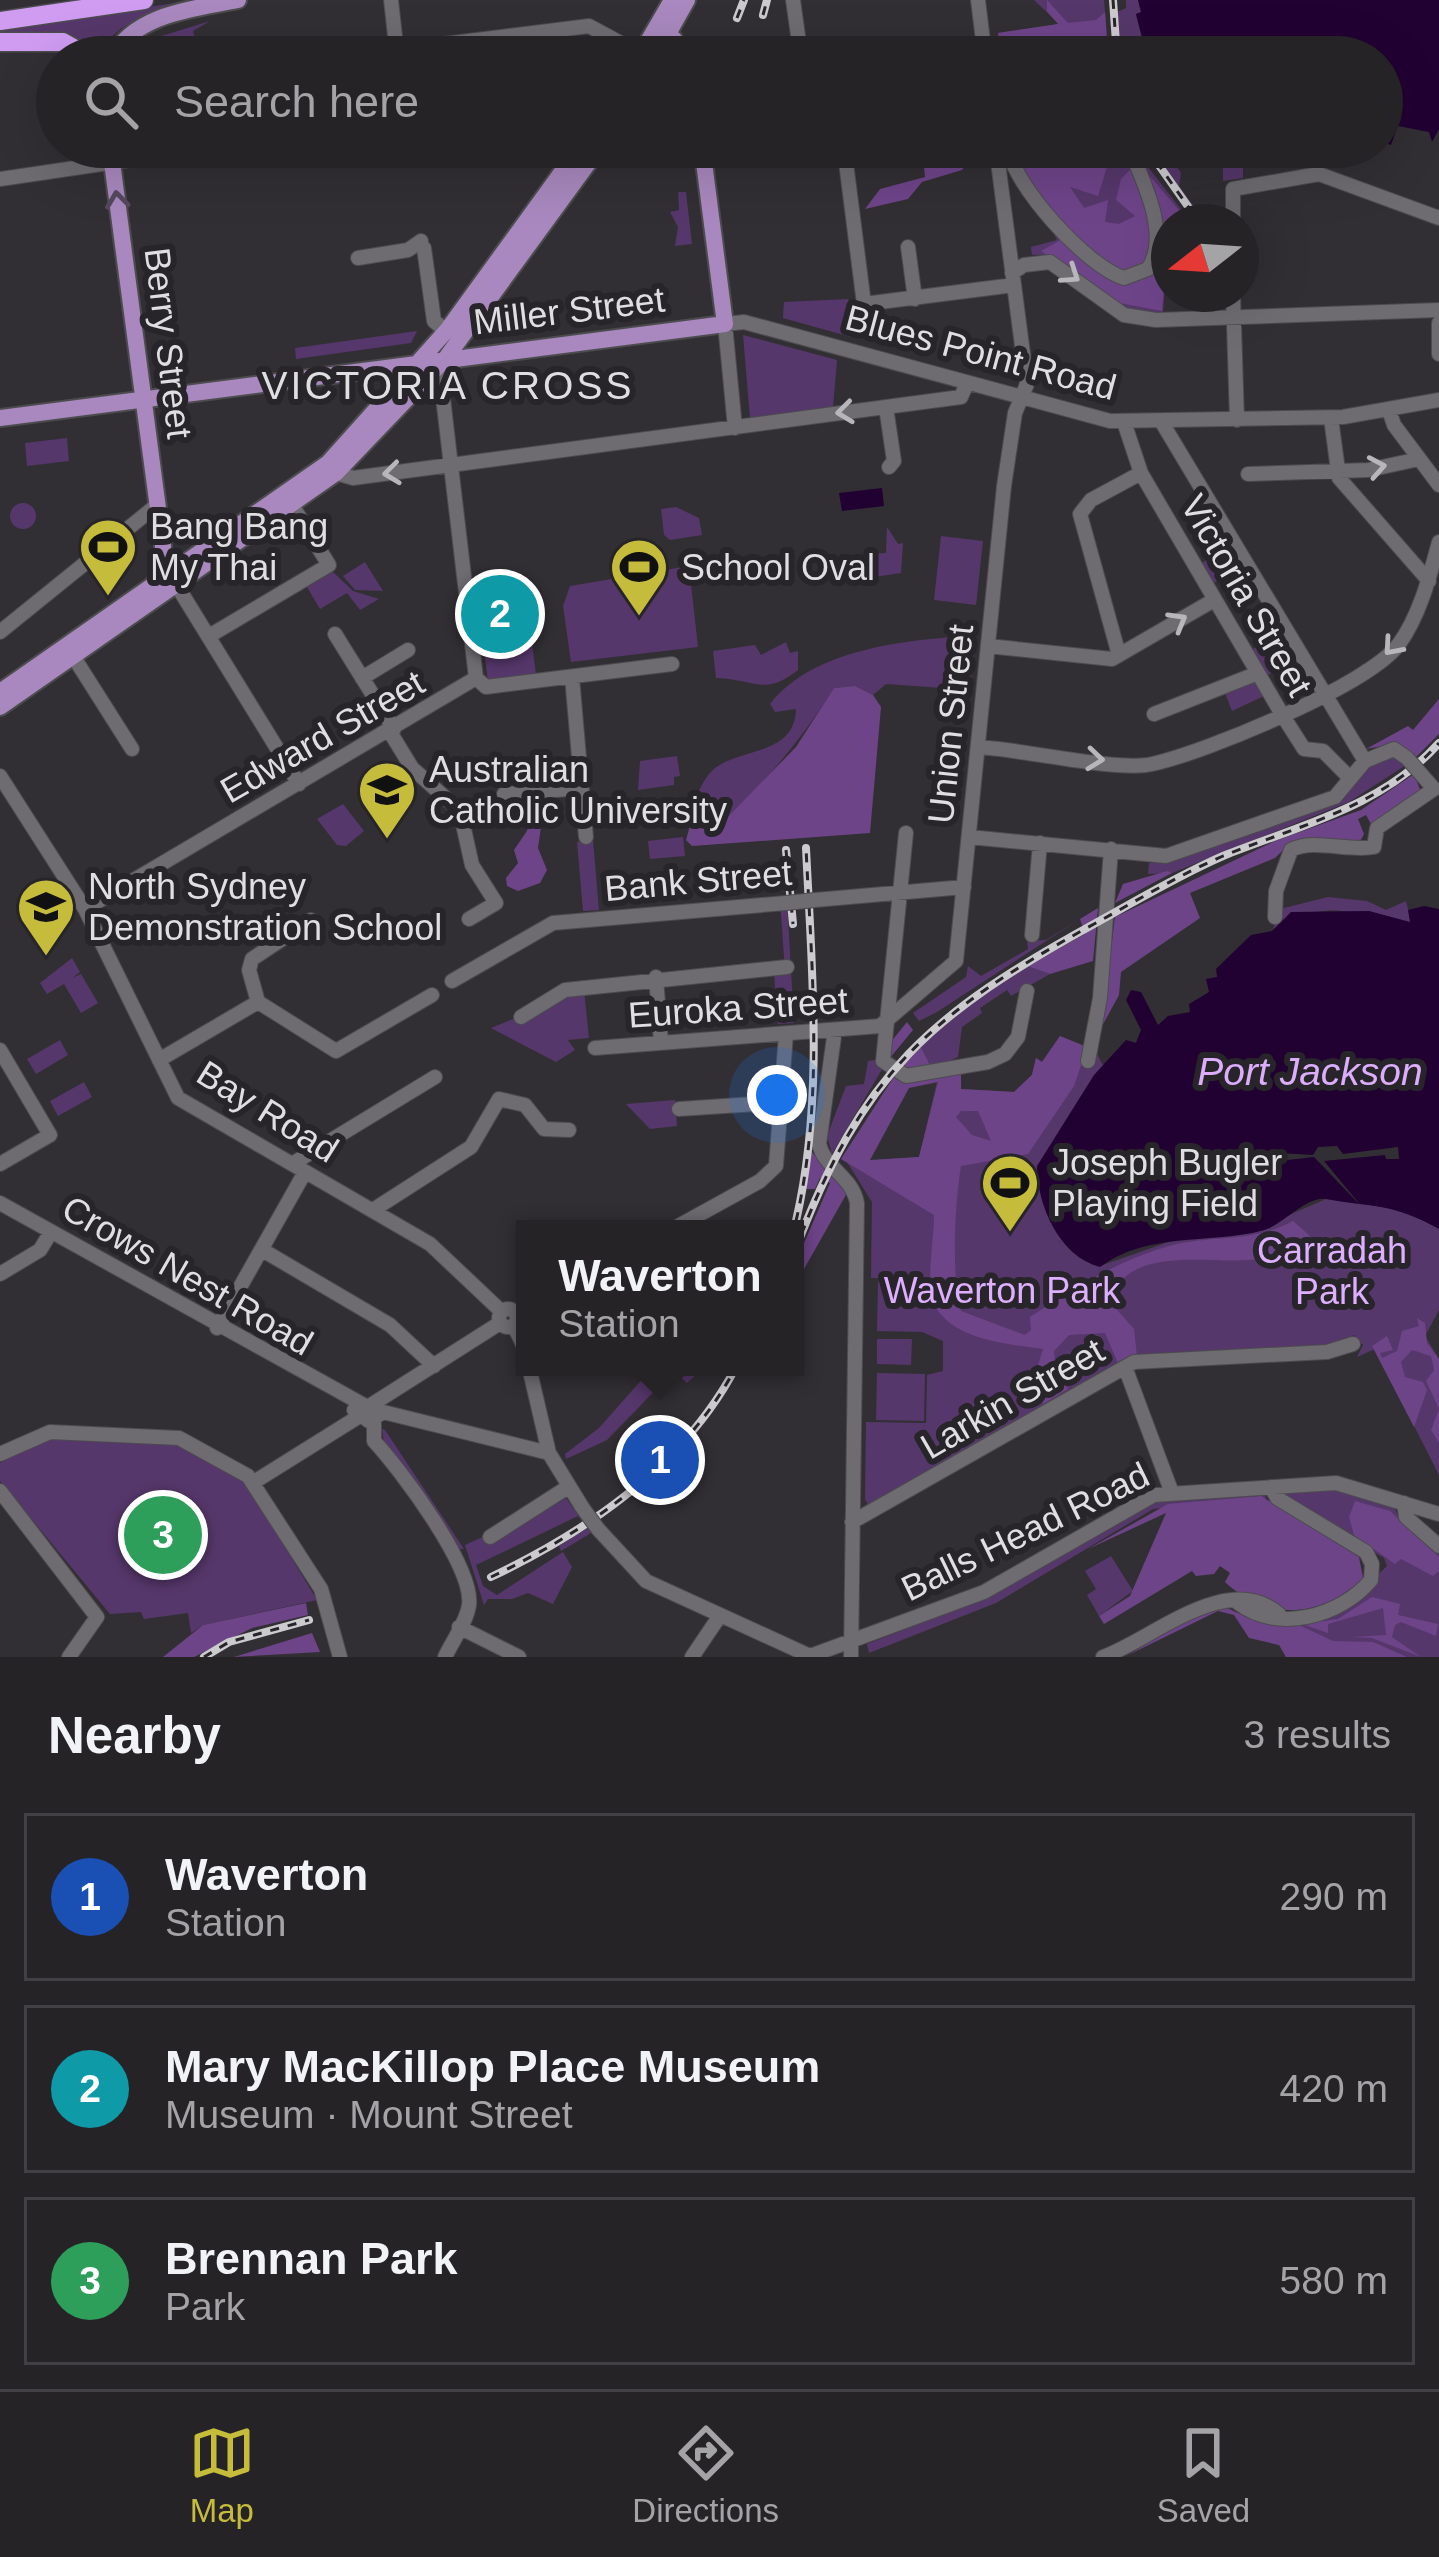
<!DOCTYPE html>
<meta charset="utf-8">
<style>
body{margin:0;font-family:Arial,sans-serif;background:#2e2b2f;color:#f1f3f6}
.compass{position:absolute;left:1151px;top:204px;width:108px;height:108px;border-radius:50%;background:#262327;box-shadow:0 12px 48px #0002;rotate:253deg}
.you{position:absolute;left:777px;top:1095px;width:42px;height:42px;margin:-30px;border:9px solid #fff;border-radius:50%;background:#1a73e8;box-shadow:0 0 0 18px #1a73e833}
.badge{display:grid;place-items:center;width:78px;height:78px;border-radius:50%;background:#c6bc3c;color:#fff;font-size:39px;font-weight:700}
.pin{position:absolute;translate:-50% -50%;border:6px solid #fff;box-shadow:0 3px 12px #0006}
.popup{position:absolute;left:516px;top:1220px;width:288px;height:156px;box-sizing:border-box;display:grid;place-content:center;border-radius:0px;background:#262327;filter:drop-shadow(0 3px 9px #0005);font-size:39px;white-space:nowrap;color:#a4a4a7}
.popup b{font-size:45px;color:#f1f3f6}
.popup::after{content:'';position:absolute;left:50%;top:100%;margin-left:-24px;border:24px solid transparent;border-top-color:#262327}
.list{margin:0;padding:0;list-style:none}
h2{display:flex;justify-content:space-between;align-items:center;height:156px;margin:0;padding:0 48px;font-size:51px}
h2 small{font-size:39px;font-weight:400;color:#a4a4a7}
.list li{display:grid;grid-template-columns:78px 1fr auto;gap:36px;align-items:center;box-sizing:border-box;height:168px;margin:0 24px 24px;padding:0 24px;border:3px solid #424044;border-radius:0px}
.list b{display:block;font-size:45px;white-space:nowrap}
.list p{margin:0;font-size:39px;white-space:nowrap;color:#a4a4a7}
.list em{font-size:39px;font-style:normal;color:#a4a4a7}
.icon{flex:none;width:66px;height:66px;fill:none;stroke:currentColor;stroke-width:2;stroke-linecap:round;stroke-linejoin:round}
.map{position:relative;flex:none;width:1439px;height:1657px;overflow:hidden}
.search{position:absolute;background:#262327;box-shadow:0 12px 48px #0002;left:36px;right:36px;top:36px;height:132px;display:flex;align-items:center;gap:30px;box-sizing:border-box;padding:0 42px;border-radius:66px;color:#a4a4a7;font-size:45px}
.sheet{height:732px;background:#262327}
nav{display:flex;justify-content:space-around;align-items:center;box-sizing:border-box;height:168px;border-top:3px solid #424044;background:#262327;font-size:33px;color:#a4a4a7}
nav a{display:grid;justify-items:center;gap:6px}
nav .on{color:#c6bc3c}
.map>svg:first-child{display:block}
.green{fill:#56376b}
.forest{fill:#6e4489;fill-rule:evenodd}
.water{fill:#210132}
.pier{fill:#322f34}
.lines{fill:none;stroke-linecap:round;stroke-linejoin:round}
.minor-casing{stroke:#4c4b4e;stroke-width:16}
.major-casing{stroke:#4c4b4e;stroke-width:20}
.highway-casing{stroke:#4c4b4e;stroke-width:21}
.minor{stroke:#6e6b71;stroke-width:14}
.major{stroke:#a888be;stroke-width:16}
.highway{stroke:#cf9cf2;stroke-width:18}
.rail-casing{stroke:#cbcacd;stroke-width:8}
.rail{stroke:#28252a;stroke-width:3;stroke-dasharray:9;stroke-linecap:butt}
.minor-bridge-casing{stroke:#4c4b4e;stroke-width:16;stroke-linecap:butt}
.minor-bridge{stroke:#6e6b71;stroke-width:14}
.oneway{stroke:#55485e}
.oneway2{stroke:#b7b6ba}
.labels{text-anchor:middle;stroke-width:12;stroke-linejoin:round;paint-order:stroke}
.street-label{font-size:36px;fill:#dfdee1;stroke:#28252a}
.poi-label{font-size:36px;fill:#dfdee1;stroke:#28252a;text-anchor:start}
.park-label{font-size:36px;fill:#ddaffe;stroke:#28252a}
.neighbourhood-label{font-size:39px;letter-spacing:3px;fill:#dfdee1;stroke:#28252a}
.water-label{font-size:39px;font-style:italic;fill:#dbadfb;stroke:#28252a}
</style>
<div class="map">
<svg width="1439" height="1657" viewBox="0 0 1439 1657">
<rect width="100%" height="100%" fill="#322f34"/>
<path class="green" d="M197 0H216C172 9 122 11 99 55 70 29 36 36 0 39V28Z
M1034 0H1104L1109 57 1102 46 1009 57 998 33 1059 24Z
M1126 0H1138L1141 12 1136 15 1147 57H1120L1115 13 1126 8Z
M210 21 193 31 195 39 171 57H128L142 42Z
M1039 147H1126L1139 153 1164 147 1181 173 1179 186 1195 208 1224 216V222H1203L1158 163 1148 167 1191 222H1169L1163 313C1151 312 1135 313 1124 308 1093 293 1070 251 1032 255L1031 247 1057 240 1015 163 1035 159Z
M1223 147 1225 154 1243 147V178L1223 181Z
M678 192H686L692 244 675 246 678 227 670 212 679 210Z
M848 299 855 320 851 337 783 318 784 302Z
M417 331 411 343 296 359 295 348Z
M743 335 837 360 833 407 750 418Z
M67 438 69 461 27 466 25 443Z
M10 516a13 13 0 1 1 26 0a13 13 0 1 1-26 0Z
M676 507 699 518 702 535 670 540 664 535 661 509Z
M887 527 898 544 903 543 901 573 874 577 872 584 869 554 886 553Z
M941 536 983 541 976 605 934 600Z
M1227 548 1239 568 1212 584 1200 564Z
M365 562 383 591 355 590 343 576Z
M689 566 698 647 571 662 563 606 570 586Z
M333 572 353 591 379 599 360 610 347 593 320 609 307 587Z
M531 635 536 675 488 681 483 642Z
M969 636 976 642 970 690 886 684 873 695 855 686 834 688C801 740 765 783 720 825L701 821 692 806C698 793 705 774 718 766 745 748 795 754 796 709L775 712 770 704C813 649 905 640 969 636Z
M1268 640 1284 666 1266 676 1251 650Z
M786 642 790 653 798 651V670C763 697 755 679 716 678L713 651 755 645 761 655Z
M1253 678 1264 696 1232 711 1225 693Z
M1394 755 1406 765 1349 802 1172 873 1148 874 1149 863H1163L1341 798 1363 766Z
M677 756 680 776 674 777V785L638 790 640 761Z
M343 804 364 831 346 846 337 845 317 819Z
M683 837 685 856 650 859 648 841Z
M593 840 599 910 583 911 577 842Z
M1328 897 1367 901 1386 910 1406 901 1411 922C1352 917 1333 895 1273 929L1280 909Z
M780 900H787L794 1023 778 1024 774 973 785 971Z
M1080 919 937 1012 919 1021 913 1013 966 977 968 966 981 976 1028 949 1027 941 1046 940Z
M72 958 80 972 72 978 81 974 98 1003 81 1013 64 984 47 994 40 983Z
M1027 966 1050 974 1011 996 1007 990 980 1008 982 1013 962 1027 958 1057 932 1069 921 1047 954 1014Z
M584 990 589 1038 568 1040 575 1050 556 1062 491 1028Z
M1060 1036 1096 1052 1105 1069 1054 1228C1065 1247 1077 1261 1100 1266L1177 1239 1245 1234 1326 1199 1403 1209 1439 1229V1310L1425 1336 1439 1359V1475L1375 1349 1357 1357 1363 1345 1354 1335 1332 1347 1158 1353 1118 1363 870 1508 865 1499 866 1422 926 1423 927 1375 943 1371V1341L922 1332 877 1331 878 1281 923 1280 871 1278 872 1202 847 1162 919 1157 937 1082 961 1070V1089L1014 1092 1032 1075 1036 1058 1042 1062Z
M60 1040 68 1055 36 1074 27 1059Z
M874 1060 884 1066 832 1154 827 1136 846 1086 864 1084 868 1061Z
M84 1082 92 1097 58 1116 50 1101Z
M675 1100 677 1126 650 1129 626 1104Z
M877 1339H912L911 1365 877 1364Z
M653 1367H705L687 1383 674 1371 607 1440 566 1459 565 1454 599 1428Z
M877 1373 925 1374 924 1421 876 1420Z
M382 1429 385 1430 464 1549H454L384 1443Z
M114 1438 179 1445 243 1478 317 1600 203 1625 191 1633 188 1613 144 1619 141 1612 110 1614 0 1481V1463L39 1440Z
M1342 1489 1394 1507 1400 1519 1439 1552V1657H1286L1277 1624 1337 1614 1387 1566 1384 1558 1285 1500 1284 1492Z
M1262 1493 1267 1498 1153 1509 996 1603 869 1653 867 1644 988 1597 1158 1499Z
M566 1498 591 1533 561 1551 559 1546 587 1528 578 1516 476 1565 483 1586 497 1595 563 1552 572 1567 553 1604 528 1593 512 1599H488L484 1605 465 1545 487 1535 500 1538Z
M1111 1556 1133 1591 1099 1616 1087 1595 1096 1589 1085 1571Z"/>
<path class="forest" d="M1047 0 1068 23 1096 20 1105 12 1107 44 1001 57 998 33 1058 24 1047 11Z
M922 147 939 153 949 147H981L962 170 922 182 908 199 865 209 880 189 925 177Z
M1046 147H1093L1110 157 1098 196 1070 187 1084 208 1108 200 1105 222 1119 224 1135 216 1116 200 1121 179 1131 169 1148 174 1189 222H1169L1162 311 1120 303 1041 251 1059 241 1058 233 1022 168 1039 161Z
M855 686 873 695 881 707 870 833 692 846 686 840 691 822 720 825 796 747 834 688Z
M1439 699V734L1415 758 1398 743 1366 749 1408 726 1413 730Z
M1414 774 1421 792 1371 824 1366 815 1358 819 1364 834 1358 845 1290 843 1275 858 1190 893 1200 918 1121 972 1119 995 1101 1028 1115 917 1275 841 1361 810Z
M536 813 542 820 538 848 547 870 540 883 518 891 507 886 506 878 518 863 514 850 527 831 530 814Z
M1167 871 1172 873 1115 903 1123 884Z
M1098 908 1093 961 1050 974 1027 966 1085 934 1080 919Z
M907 1022 913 1030 889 1059 899 1068 921 1047 932 1069 906 1073 889 1064 886 1048Z
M1060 1036 1087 1047 1074 1086 1028 1154 961 1166C955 1202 951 1277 961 1311L1025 1335 1031 1330 1030 1317C1076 1287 1120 1259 1173 1245 1215 1235 1253 1243 1293 1221L1310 1236C1293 1246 1275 1256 1257 1259 1215 1266 1124 1241 1111 1303L1134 1329 1137 1357 1118 1363 1105 1333 1069 1335 1054 1351 1056 1372 1068 1389 1043 1404 1034 1378 1043 1349C1007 1344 938 1339 931 1292 928 1268 934 1239 934 1215L841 1159 895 1075 961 1070V1089L1014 1092 1032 1075 1036 1058 1042 1062ZM938 1082 919 1157 870 1160 909 1088ZM961 1111H978L991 1141 972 1135 956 1117Z
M811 1151 847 1193 795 1285V1264L830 1183 820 1178 815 1189H806Z
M1417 1318 1425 1323 1427 1343 1439 1359V1443L1431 1430 1439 1409 1426 1381 1434 1370 1431 1356 1412 1350 1401 1362 1405 1377 1423 1382 1427 1390 1414 1427 1372 1346 1387 1336 1393 1350 1380 1353 1382 1358 1397 1351 1402 1331 1419 1326Z
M1261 1496 1359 1557 1363 1578C1322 1618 1268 1622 1225 1582L1230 1573 1220 1566 1214 1574 1196 1576 1192 1571 1104 1624 1099 1616 1130 1596 1166 1513 1088 1549 1168 1504Z
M1355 1501 1390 1511 1439 1557V1571L1433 1576 1401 1559 1395 1564 1354 1535 1349 1517Z
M1372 1597 1400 1604 1398 1615 1438 1624 1436 1636 1401 1622 1395 1625 1392 1637 1421 1657 1372 1638 1352 1637 1386 1635 1383 1608 1328 1624V1633L1302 1624 1338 1619Z
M306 1603 308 1615 252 1628 194 1657H163L203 1625Z
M1227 1608 1253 1620 1297 1624 1333 1641 1373 1642 1407 1657H1286L1279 1645 1249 1638 1234 1615 1218 1611 1126 1656 1195 1616Z
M312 1633 320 1652 234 1657Z"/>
<path class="water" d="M1138 0H1439V129L1432 142 1429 132 1398 126 1391 145 1382 142V57H1147L1136 14 1141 12Z
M882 488 884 506 842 511 839 493Z
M1424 906 1439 909V1229C1390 1202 1374 1208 1326 1199 1305 1196 1283 1226 1261 1231 1208 1244 1147 1232 1100 1267 1059 1256 1037 1205 1037 1166L1094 1075 1126 1040 1136 1043 1141 1030 1126 1000 1131 990 1141 992 1158 1025 1168 1016 1190 1012 1189 1004 1209 992 1206 979 1217 977 1216 969 1251 935 1272 931 1291 912 1369 911 1410 922 1408 910Z"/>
<path class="pier" d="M1337 1146 1343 1154 1398 1147 1399 1159H1386L1385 1155 1324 1161 1362 1207 1314 1157 1270 1162 1263 1152 1313 1155 1318 1147Z"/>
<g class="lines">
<g class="minor-casing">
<path id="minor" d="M391 0 397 54
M793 0 801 57
M978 0 985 57
M396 50 589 26 641 54
M907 57 990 44 997 57
M844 147 864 304 1014 285
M1008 147C1012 184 1087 267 1124 278L1148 269C1171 235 1143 181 1129 147
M0 179 217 147
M1233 222V189L1319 174 1439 218
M908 247 915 299
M424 248 434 321 440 326
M358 258 408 250 421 241
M1012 273 1024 265 1050 262 1124 315 1156 320 1439 310
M1233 294 1237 420
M1439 323V354
M445 362 441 381 476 678
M886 407 894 461 889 467
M1389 410 1394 425 1439 485
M1331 418 1339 478 1429 581
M1161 421 1365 761
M1124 422 1141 473 1283 716 1304 749 1323 751 1346 774
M735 428 725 324 744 322 1110 421 1343 417 1439 400
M336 473 353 478 961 397 967 383
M1248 474 1368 470 1419 459
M176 584 299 784
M0 632 157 505
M335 634 394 729
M209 636 329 565 292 505
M988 646 1112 659 1214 600
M1119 655 1080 514 1091 500 1141 473
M73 656 132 749
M572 677 586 837
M362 678 408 650
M476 678 486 687 672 664
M1154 714 1258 673
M390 732 412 768 460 811 472 865 496 903 469 919
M978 747C1021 749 1118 772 1152 764 1204 753 1369 685 1399 644 1420 615 1430 575 1439 542
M0 776 85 909 178 1098 430 1244 502 1312
M504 794 582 788
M906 833 883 1061 906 1076 988 1062 1005 1054 1018 1037 1027 991
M969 837 1166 856 1335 797 1365 761 1394 749 1407 758
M815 900 964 887
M85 909 476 678
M1275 917 1276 891 1291 850C1313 838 1348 852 1374 847L1377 828 1434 789 1421 774
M1032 935 1040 843
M656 977 661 1043
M452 981 553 923 786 903
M258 1002 336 1051 432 995
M521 1017 565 990 787 967
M835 1030 819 1144C825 1169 852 1176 857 1203L851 1657
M595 1048 880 1026 956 961 1004 486 1015 413 1027 384 996 147
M0 1050 50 1135 0 1164
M159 1060 258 1002 249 970 252 959 311 920
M1088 1061 1100 998 1111 849
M679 1109 785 1102
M292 1164 435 1077
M0 1203 380 1414 369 1421 354 1410
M373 1210 471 1147 499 1099 525 1105 544 1129 569 1130
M673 1229 760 1181 776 1166 786 1034
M264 1251 390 1325 434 1366
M0 1274 40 1250 51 1232
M499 1318a9 9 0 1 1 18 0a9 9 0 1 1-18 0Z
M514 1326 525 1349
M217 1328 305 1172
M529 1367 549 1453 582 1507
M1125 1367 1172 1493
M371 1405 500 1323
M379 1411 549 1453
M374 1421V1441C400 1469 474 1567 469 1605 467 1621 452 1642 445 1657
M0 1454 50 1432 179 1438 248 1476 321 1589 340 1657
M254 1482 358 1417
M0 1491 97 1617 69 1657
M1404 1503 1406 1517 1439 1546
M852 1522 1134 1362 1327 1352 1353 1344
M598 1529 646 1581 810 1656 984 1592 1154 1495 1336 1483 1439 1514
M490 1537 568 1487
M1238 1603C1278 1634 1341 1616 1371 1580L1372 1564 1366 1552 1277 1498 1271 1487
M459 1627 519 1657
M692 1657 719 1617
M1103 1657C1153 1639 1227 1570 1279 1614"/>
</g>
<g class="major-casing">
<path id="major" d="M112 57C136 13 194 9 238 0
M639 57 672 0
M655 57 687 0
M669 57 674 39
M110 147 163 546V570L154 584
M0 418 725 324 702 147
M0 692 328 463 448 329 580 147
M0 707 336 473 446 358 600 147"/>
</g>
<g class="highway-casing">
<path id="highway" d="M0 21 144 0
M0 42H63L90 57"/>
</g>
<use href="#minor" class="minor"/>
<use href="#major" class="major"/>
<use href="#highway" class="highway"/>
<g class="rail-casing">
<path id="rail" d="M1113 0 1117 57
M763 15 767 0
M737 18 744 0
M1146 147 1199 222
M786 850 793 924
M796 1221C824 1100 812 972 806 848
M795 1251C861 1073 932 1013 1094 924 1136 901 1179 875 1223 856 1300 825 1382 807 1439 743
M491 1577C588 1531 685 1464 736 1367
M204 1657 229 1642 309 1620"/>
</g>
<use href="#rail" class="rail"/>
<g class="minor-bridge-casing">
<path id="minor-bridge" d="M1407 758 1421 774
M786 903 815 900
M582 1507 598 1529"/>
</g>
<use href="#minor-bridge" class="minor-bridge"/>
</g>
<defs><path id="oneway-chevron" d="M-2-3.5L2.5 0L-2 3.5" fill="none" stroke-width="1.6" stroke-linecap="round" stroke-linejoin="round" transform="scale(3)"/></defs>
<use class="oneway" href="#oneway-chevron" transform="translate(117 200) rotate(-97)"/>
<g class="oneway2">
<use href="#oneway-chevron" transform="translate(1071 275) rotate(34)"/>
<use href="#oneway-chevron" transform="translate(845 412) rotate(173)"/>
<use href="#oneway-chevron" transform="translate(1377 467) rotate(-10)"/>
<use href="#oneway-chevron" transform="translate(392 473) rotate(173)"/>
<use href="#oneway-chevron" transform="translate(1178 621) rotate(-30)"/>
<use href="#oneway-chevron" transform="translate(1392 647) rotate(131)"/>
<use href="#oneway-chevron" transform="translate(1095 759) rotate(6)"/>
</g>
<defs>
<g id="stadium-pin" transform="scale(3)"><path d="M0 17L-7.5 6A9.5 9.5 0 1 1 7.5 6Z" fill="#c6bc3c" stroke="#28252a"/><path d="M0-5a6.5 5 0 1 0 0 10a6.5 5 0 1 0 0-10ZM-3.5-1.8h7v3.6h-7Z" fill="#111"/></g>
<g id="university-pin" transform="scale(3)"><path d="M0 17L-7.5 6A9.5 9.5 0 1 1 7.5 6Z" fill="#c6bc3c" stroke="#28252a"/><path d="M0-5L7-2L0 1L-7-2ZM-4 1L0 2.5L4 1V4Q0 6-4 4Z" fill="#111"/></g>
<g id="school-pin" transform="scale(3)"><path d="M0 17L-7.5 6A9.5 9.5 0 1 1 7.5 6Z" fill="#c6bc3c" stroke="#28252a"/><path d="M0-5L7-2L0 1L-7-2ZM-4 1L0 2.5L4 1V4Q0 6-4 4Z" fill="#111"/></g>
</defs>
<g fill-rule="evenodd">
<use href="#stadium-pin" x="108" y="547"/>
<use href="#stadium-pin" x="639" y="567"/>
<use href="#university-pin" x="387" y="790"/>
<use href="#school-pin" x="46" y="907"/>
<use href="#stadium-pin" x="1010" y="1183"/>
</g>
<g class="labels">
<g class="street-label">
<text transform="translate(569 310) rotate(-7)" y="13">Miller Street</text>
<text transform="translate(169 343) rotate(83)" y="13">Berry Street</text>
<text transform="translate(981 352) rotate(15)" y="13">Blues Point Road</text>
<text transform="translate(1247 595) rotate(60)" y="13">Victoria Street</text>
<text transform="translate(950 724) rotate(-84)" y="13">Union Street</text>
<text transform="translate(322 736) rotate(-30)" y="13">Edward Street</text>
<text transform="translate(698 880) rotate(-5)" y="13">Bank Street</text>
<text transform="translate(738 1007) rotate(-4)" y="13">Euroka Street</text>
<text transform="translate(268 1111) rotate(32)" y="13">Bay Road</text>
<text transform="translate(188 1275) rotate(30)" y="13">Crows Nest Road</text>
<text transform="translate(1012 1398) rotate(-30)" y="13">Larkin Street</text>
<text transform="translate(1025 1531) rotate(-26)" y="13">Balls Head Road</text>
</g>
<g class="poi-label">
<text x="150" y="539">Bang Bang<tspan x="150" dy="41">My Thai</tspan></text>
<text x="681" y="580">School Oval</text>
<text x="429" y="782">Australian<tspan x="429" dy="41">Catholic University</tspan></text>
<text x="88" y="899">North Sydney<tspan x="88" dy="41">Demonstration School</tspan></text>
<text x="1052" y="1175">Joseph Bugler<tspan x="1052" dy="41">Playing Field</tspan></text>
</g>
<g class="park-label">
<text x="1332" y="1263">Carradah<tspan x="1332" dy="41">Park</tspan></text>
<text x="1002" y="1303">Waverton Park</text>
</g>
<g class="neighbourhood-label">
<text x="448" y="399">VICTORIA CROSS</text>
</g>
<g class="water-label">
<text x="1310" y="1085">Port Jackson</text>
</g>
</g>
</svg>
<svg class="compass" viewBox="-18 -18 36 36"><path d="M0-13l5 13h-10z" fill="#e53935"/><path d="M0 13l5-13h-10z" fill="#a4a4a7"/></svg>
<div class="you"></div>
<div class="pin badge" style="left:660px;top:1460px;background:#1a4fb4">1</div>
<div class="popup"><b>Waverton</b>Station</div>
<div class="pin badge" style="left:500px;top:614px;background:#0f9aa8">2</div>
<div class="pin badge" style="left:163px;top:1535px;background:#2e9e5b">3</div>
<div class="search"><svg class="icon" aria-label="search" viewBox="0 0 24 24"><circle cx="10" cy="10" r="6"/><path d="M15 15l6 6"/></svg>Search here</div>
</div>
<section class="sheet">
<h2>Nearby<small>3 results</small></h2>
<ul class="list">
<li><span class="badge" style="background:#1a4fb4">1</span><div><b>Waverton</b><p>Station</p></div><em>290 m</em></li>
<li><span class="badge" style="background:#0f9aa8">2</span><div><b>Mary MacKillop Place Museum</b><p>Museum · Mount Street</p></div><em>420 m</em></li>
<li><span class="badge" style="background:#2e9e5b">3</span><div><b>Brennan Park</b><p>Park</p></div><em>580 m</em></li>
</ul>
</section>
<nav>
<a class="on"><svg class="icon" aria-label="map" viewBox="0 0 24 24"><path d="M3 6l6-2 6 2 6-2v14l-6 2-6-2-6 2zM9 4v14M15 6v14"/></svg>Map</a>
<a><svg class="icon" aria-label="directions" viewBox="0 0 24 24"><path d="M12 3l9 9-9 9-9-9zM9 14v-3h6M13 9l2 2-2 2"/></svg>Directions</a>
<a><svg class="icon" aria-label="saved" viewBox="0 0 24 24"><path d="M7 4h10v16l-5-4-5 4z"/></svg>Saved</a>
</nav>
